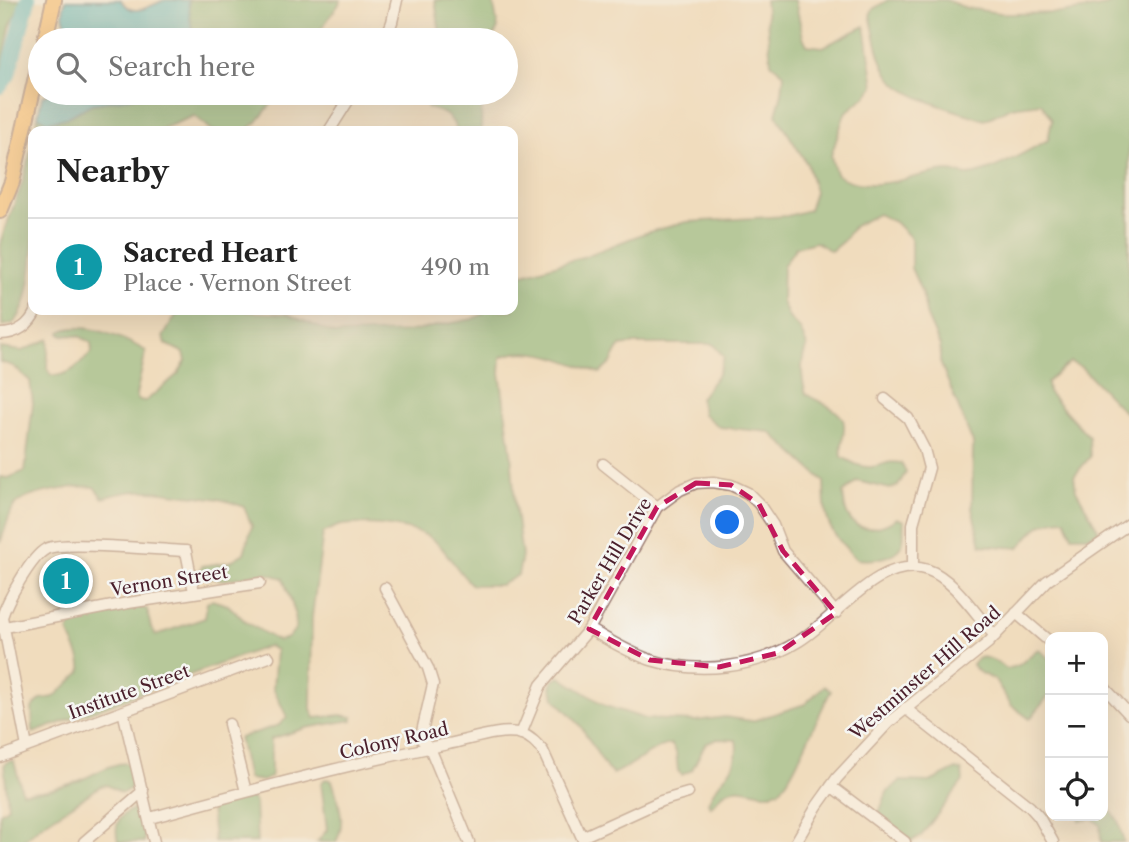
<!DOCTYPE html>
<meta charset="utf-8">
<style>
body{margin:0;font-family:"Libre Caslon Text",serif;background:#f2f2f2;color:#222}
.controls{position:absolute;right:21px;bottom:21px;display:grid;overflow:hidden;border-radius:14px;box-shadow:0 7px 28px #0002}
.controls button{width:63px;height:63px;display:grid;place-items:center;padding:0;border:0;border-bottom:2px solid #e0e0e0;background:#fff;color:#222;font:35px sans-serif}
.you{position:absolute;left:728px;top:523px;width:24px;height:24px;margin:-18px;border:5px solid #fff;border-radius:50%;background:#1a73e8;box-shadow:0 0 0 10px #1a73e833}
.badge{display:grid;place-items:center;width:46px;height:46px;border-radius:50%;background:#b45309;color:#fff;font-size:23px;font-weight:700}
.pin{position:absolute;translate:-50% -50%;border:4px solid #fff;box-shadow:0 2px 7px #0006}
.list{margin:0;padding:0;list-style:none}
h2{display:flex;justify-content:space-between;align-items:center;height:91px;margin:0;padding:0 28px;font-size:30px}
h2 small{font-size:23px;font-weight:400;color:#767676}
.list li{display:grid;grid-template-columns:46px 1fr auto;gap:21px;align-items:center;box-sizing:border-box;height:98px;padding:0 28px;border-top:2px solid #e0e0e0}
.list b{display:block;font-size:26px;white-space:nowrap}
.list p{margin:0;font-size:23px;white-space:nowrap;color:#767676}
.list em{font-size:23px;font-style:normal;color:#767676}
.icon{flex:none;width:38px;height:38px;fill:none;stroke:currentColor;stroke-width:2;stroke-linecap:round;stroke-linejoin:round}
.map{position:relative;flex:none;width:1129px;height:842px;overflow:hidden}
.search{position:absolute;background:#fff;box-shadow:0 7px 28px #0002;left:28px;top:28px;width:490px;height:77px;display:flex;align-items:center;gap:18px;box-sizing:border-box;padding:0 24px;border-radius:38px;color:#767676;font-size:26px}
.panel{position:absolute;background:#fff;box-shadow:0 7px 28px #0002;left:28px;top:126px;width:490px;height:189px;border-radius:14px}
.map>svg:first-child{display:block}
.forest{fill:#71af70;stroke:#5e674e;stroke-width:2}
.water{fill:#49b6c5;stroke:#4a6a78;stroke-width:2}
.lines{fill:none;stroke-linecap:round;stroke-linejoin:round}
.river{stroke:#49b6c5;stroke-width:16}
.minor-casing{stroke:#9d7e74;stroke-width:13}
.highway-casing{stroke:#9d7e74;stroke-width:18}
.minor{stroke:#fff;stroke-width:10}
.highway{stroke:#fbbd6e;stroke-width:14}
.marked{fill:none;stroke:#c2185b;stroke-width:5;stroke-dasharray:14 9;stroke-linejoin:round}
.labels{text-anchor:middle;stroke-width:5;stroke-linejoin:round;paint-order:stroke}
.street-label{font-size:18px;fill:#4a1f2b;stroke:#f6f6f2}
</style>
<div class="map">
<svg width="1129" height="842" viewBox="0 0 1129 842">
<rect width="100%" height="100%" fill="#f6f6f2"/>
<filter id="ink" filterUnits="userSpaceOnUse"><feTurbulence type="fractalNoise" baseFrequency=".0143" numOctaves="2"/><feDisplacementMap in="SourceGraphic" scale="14" xChannelSelector="R" yChannelSelector="G"/><feConvolveMatrix kernelMatrix="1 2 1 2 8 2 1 2 1" color-interpolation-filters="sRGB"/></filter>
<filter id="wash" filterUnits="userSpaceOnUse"><feTurbulence type="fractalNoise" baseFrequency=".00686" numOctaves="4" result="noise"/><feDisplacementMap in="SourceGraphic" scale="28" xChannelSelector="R" yChannelSelector="G"/><feGaussianBlur stdDeviation="1.57" result="paint"/><feColorMatrix in="noise" values="0 0 0 0 0 0 0 0 0 0 0 0 0 0 0 0 0 1.4 0 .05"/><feComposite in="paint" operator="in"/></filter>
<g filter="url(#wash)">
<rect width="100%" height="100%" fill="#f0dcbd"/>
<path class="forest" d="M0 0H22L10 27 0 78Z
M188 0H340L339 4 313 40H193Z
M435 0H493L498 28 492 40H441Z
M765 0H795L803 37 807 45 823 47 865 26 874 86 866 96 845 113 831 156 836 174C870 197 910 174 947 171 955 170 961 175 968 175 989 174 1029 150 1048 140L1052 120 1041 103 1011 107 985 120C959 111 907 99 891 78 878 61 875 35 870 15L873 9 888 0H946L966 8 1007 14 1061 13 1106 6 1119 0H1129V412L1125 413 1081 367 1070 362 1047 382 1048 392 1089 437 1090 457 1074 476 1076 490 1099 531 1089 536H1072L1065 519C1041 520 1033 530 1019 548L981 545 972 509 973 443 940 362V346L927 317 922 293 911 268V238L895 222 878 214 854 226 843 241 831 251 816 242 796 247 783 266 782 302 789 318 800 329 807 346C800 361 801 378 806 394 816 401 844 410 844 424 845 436 840 443 842 457 851 462 861 468 871 467 884 466 886 460 901 463L906 472 898 486 890 489 857 481 843 493C844 500 844 509 848 516 858 535 883 528 897 518L904 521C903 528 905 538 902 544 896 559 869 561 856 559 826 527 825 524 824 481L770 432 719 427 703 414 700 398 718 374 724 357 713 344H635L620 346 611 363 600 373C570 363 532 343 501 357L500 373 511 452 515 504 522 556 518 575 501 585H472C456 571 446 547 429 537 411 526 364 522 343 525 337 525 330 530 323 533L312 617 311 709 315 718 341 715 353 717V720L306 728 271 739V777L263 781 248 779 239 738 279 725 287 717 273 688 276 650 268 646 33 733 32 708 41 699 54 697 81 672C83 657 73 646 68 631L75 621 138 607 147 609 151 628 156 635 205 618 207 602 212 600 228 605 246 622 278 641 288 638 296 628 295 613 283 578 265 573 225 580 203 578 199 573 202 566 229 562 244 553 252 526 244 507C222 498 208 497 185 495 154 491 134 487 103 498L94 487C78 485 25 493 14 506 9 513 4 534 0 543V477L8 478 25 471 33 403 30 381 13 366 0 362V348L22 351 49 339 47 368 51 375C68 378 81 363 92 352L91 343 79 336 61 335 60 332C82 319 126 339 146 351L136 395 138 400 146 401 178 374 186 361 184 353 166 344 163 337 179 310H244L248 312 288 314 335 334 405 332 473 319 483 314 484 310H513V277L586 256 642 234 686 222 787 216 809 210 815 192 807 164 776 114 782 93 784 74 771 63Z
M160 93H280L257 122 246 131H213L194 116 156 131H35L38 116 48 122 54 121 92 104Z
M422 93H482L481 131H456C453 115 442 112 428 108Z
M33 141C33 176 41 305 12 324 12 324 2 326 2 326L1 240 23 181Z
M1038 649 1050 659V694L1030 719 1011 705 995 680 980 673 972 665C980 649 996 662 1007 669L1019 665Z
M560 677 606 706 646 719 695 721 725 717 752 721 805 704 824 686 831 691C820 709 791 785 778 791 761 799 743 782 726 792 720 795 715 802 711 807L708 803C716 778 742 771 736 740L718 739 705 744 692 770 682 775 678 771 676 752 671 744C655 746 631 767 613 774L607 769 580 725 556 700 551 688 553 680Z
M9 761H14L22 792C40 793 60 788 78 781 94 775 114 760 131 764L134 779 131 788 122 793 107 785 101 786 42 825 22 842H0V813L8 807 4 764Z
M956 769 962 771 963 781 921 836 911 841 879 813 887 792 900 781 930 782Z
M325 779 332 780C338 801 347 821 336 842H317L327 830 321 783Z
M251 797 255 803 257 842H214L211 808Z
M1103 800 1118 821 1124 842H1101L1100 825 1092 818 1080 821 1079 816H1103Z
M140 807 145 826 144 842H118C113 822 120 812 140 807Z"/>
<path class="water" d="M66 0H121C133 20 150 5 165 0 171 0 182 0 188 0L193 40H67L69 31C63 20 61 12 66 0Z
M48 93H160L92 104 66 118 48 122 38 116 42 97Z"/>
<g class="lines">
<path class="river" d="M0 86 8 75 28 0"/>
</g>
</g>
<g filter="url(#ink)">
<g class="lines">
<g class="minor-casing">
<path id="minor" d="M385 40 392 22 397 0
M329 131 353 93
M0 334C17 334 30 325 36 310
M885 399 908 418 924 449 929 468 913 524V566
M603 464 657 507
M385 588 428 668 433 684 421 736 422 740 430 748 469 842
M1016 613 1050 642
M0 628 128 603 260 583
M589 629C609 640 629 653 651 660 700 675 756 668 799 641 837 618 879 554 928 570 953 578 977 616 995 636
M1103 686 1129 714
M905 708 1030 807 1039 817 1053 842
M123 711 154 842
M229 724 246 792
M521 734 541 685 589 629 657 507 680 490 696 483 713 482 731 485 748 493 759 504 773 525 783 551 836 613
M27 747 2 617C7 601 31 557 46 549 62 540 160 550 186 551L194 592
M0 757 269 657
M831 786 905 842
M150 818C248 791 348 764 448 744 470 740 500 728 522 734 531 737 537 744 543 751L584 842
M582 837 661 801 688 793
M84 842 143 791
M796 842 817 806 837 778 888 723 988 643 1047 581 1129 524"/>
</g>
<g class="highway-casing">
<path id="highway" d="M45 40 54 0
M0 211 12 182 40 59"/>
</g>
<use href="#minor" class="minor"/>
<use href="#highway" class="highway"/>
</g>
</g>
<path d="M0 0H1129V842H0ZM696 483 731 485 759 504 783 551 836 613 778 653 719 667 650 660 589 629 657 507Z" fill="#f0dcbd" fill-opacity=".55" fill-rule="evenodd"/>
<path class="marked" d="M696 483 731 485 759 504 783 551 836 613 778 653 719 667 650 660 589 629 657 507Z"/>
<g class="labels">
<g class="street-label">
<text transform="translate(610 561) rotate(-59)" y="6">Parker Hill Drive</text>
<text transform="translate(169 581) rotate(-9)" y="6">Vernon Street</text>
<text transform="translate(925 673) rotate(-41)" y="6">Westminster Hill Road</text>
<text transform="translate(129 692) rotate(-20)" y="6">Institute Street</text>
<text transform="translate(394 741) rotate(-13)" y="6">Colony Road</text>
</g>
</g>
</svg>
<div class="controls">
<button>+</button>
<button>−</button>
<button><svg class="icon" aria-label="locate" viewBox="0 0 24 24"><circle cx="12" cy="12" r="6"/><path d="M12 2v4M12 18v4M2 12h4M18 12h4"/></svg></button>
</div>
<div class="you"></div>
<div class="pin badge" style="left:66px;top:581px;background:#0f9aa8">1</div>
<div class="search"><svg class="icon" aria-label="search" viewBox="0 0 24 24"><circle cx="10" cy="10" r="6"/><path d="M15 15l6 6"/></svg>Search here</div>
<section class="panel">
<h2>Nearby<small></small></h2>
<ul class="list">
<li><span class="badge" style="background:#0f9aa8">1</span><div><b>Sacred Heart</b><p>Place · Vernon Street</p></div><em>490 m</em></li>
</ul>
</section>
</div>
